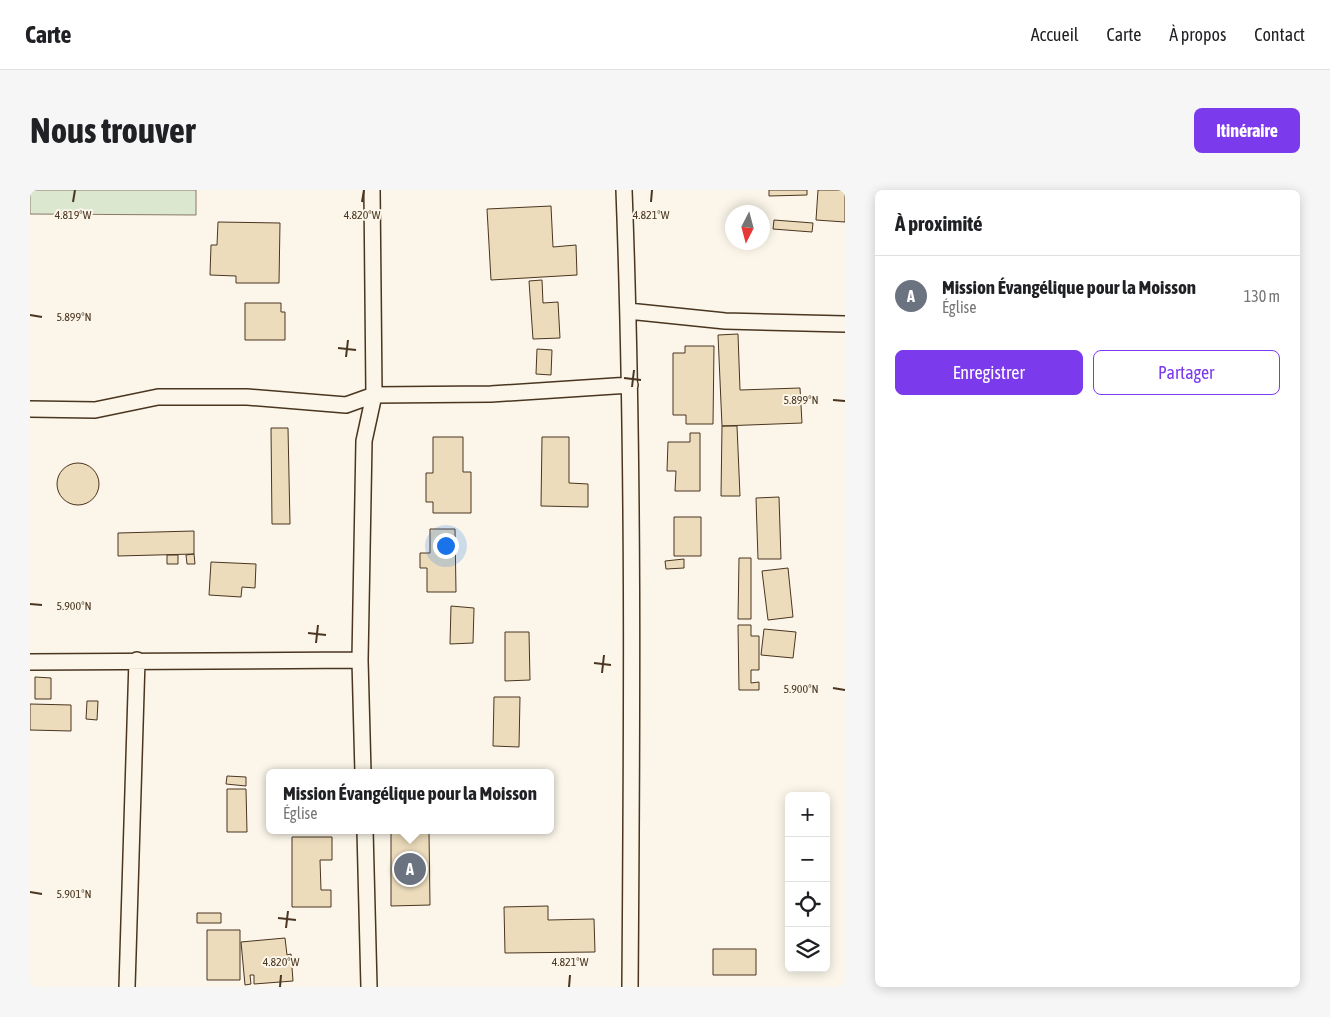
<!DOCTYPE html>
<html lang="fr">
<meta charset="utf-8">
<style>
body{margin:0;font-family:"Asap Condensed",sans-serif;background:#f6f6f6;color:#202124}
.controls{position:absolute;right:15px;bottom:15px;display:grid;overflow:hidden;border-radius:8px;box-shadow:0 2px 12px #0003}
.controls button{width:45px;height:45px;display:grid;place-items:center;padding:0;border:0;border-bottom:1px solid #e0e0e0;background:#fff;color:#202124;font:25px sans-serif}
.compass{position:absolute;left:695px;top:15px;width:45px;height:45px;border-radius:50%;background:#fff;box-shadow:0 2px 12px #0003;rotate:186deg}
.you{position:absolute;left:415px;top:355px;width:18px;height:18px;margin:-12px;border:4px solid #fff;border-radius:50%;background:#1a73e8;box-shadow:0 0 0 8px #1a73e833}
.badge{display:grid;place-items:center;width:32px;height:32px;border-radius:50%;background:#7c3aed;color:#fff;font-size:16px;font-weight:700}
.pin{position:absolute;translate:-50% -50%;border:2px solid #fff;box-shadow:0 1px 5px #0006}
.popup{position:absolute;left:236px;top:579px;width:288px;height:65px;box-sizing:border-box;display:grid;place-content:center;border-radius:8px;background:#fff;filter:drop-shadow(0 1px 4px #0005);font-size:16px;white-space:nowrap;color:#757577}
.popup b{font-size:19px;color:#202124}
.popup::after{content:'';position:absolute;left:50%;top:100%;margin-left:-10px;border:10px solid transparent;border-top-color:#fff}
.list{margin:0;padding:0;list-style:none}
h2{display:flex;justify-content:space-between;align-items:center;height:65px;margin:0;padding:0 20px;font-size:21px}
h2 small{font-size:16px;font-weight:400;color:#757577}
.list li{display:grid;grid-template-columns:32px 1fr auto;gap:15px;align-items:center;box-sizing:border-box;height:80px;padding:0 20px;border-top:1px solid #e0e0e0}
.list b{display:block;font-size:19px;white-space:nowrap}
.list p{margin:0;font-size:16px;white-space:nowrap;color:#757577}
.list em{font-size:16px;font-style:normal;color:#757577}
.actions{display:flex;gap:10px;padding:15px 20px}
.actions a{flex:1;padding:11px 0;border:1px solid #7c3aed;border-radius:8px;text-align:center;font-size:18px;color:#7c3aed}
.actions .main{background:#7c3aed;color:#fff}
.icon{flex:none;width:28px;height:28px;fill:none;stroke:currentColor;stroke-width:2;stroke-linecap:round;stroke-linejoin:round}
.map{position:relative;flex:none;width:815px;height:797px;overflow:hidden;border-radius:8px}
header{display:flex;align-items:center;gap:30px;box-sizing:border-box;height:70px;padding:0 25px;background:#fff;border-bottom:1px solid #e0e0e0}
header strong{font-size:24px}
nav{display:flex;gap:28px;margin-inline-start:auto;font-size:18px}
.intro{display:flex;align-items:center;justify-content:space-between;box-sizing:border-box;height:120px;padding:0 30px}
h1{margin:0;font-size:35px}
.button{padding:12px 22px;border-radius:8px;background:#7c3aed;color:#fff;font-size:18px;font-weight:700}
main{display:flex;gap:30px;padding:0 30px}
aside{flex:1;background:#fff;border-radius:8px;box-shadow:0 2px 12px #0003}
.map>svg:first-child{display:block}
.green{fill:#dce7d0;stroke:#887966}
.building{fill:#ecdcbc;stroke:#4a3520}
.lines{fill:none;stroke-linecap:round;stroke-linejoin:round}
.minor-casing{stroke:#4a3520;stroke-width:18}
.minor{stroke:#fbf6e9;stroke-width:15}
.ticks{fill:none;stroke:#4a3520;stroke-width:2}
.ticks-label{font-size:12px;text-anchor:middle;fill:#4a3520;stroke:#fbf6e9;stroke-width:4;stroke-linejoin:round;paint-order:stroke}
</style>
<header>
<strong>Carte</strong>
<nav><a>Accueil</a><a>Carte</a><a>À propos</a><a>Contact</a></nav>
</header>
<div class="intro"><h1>Nous trouver</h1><a class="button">Itinéraire</a></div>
<main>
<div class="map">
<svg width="815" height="797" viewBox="0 0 815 797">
<rect width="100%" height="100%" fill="#fbf6e9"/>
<path class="green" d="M0 0H166V25L0 24Z"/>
<path class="building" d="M739 0H777V5L739 6Z
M788 0H815V32L786 30Z
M521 16 523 57 546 55 547 85 461 90 457 19Z
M744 30 783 33 782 42 743 39Z
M188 32 250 33 249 93H206V86L180 85 181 55H187Z
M512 90 513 113 528 112 530 148 503 149 499 91Z
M215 113H251V122H255V150H215Z
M708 144 710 200 770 198 772 233 692 236 688 145Z
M655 156H684L683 234H656V225H643V163H655Z
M507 159 522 160 521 185 506 184Z
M692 236H707L710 306H691Z
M241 238H258L260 334H242Z
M660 243H670V301H645L646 281H637L638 252H660Z
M403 247H433V282H441V323H403V312H396V283H403Z
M512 247H539V293L558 294V317L511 316Z
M27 294a21 21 0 1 1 42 0a21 21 0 1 1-42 0Z
M749 307 751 369H728L726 308Z
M644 327H671V366H644Z
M400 339H425L426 402H397V378H390V363H400Z
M164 341V364L88 366V343Z
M164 364 165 374H157L156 365Z
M137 365H148V374H137Z
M709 368H721V429H708Z
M654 369V378L636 379 635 371Z
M181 372 226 374 225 398 212 397 211 407 179 405Z
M758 378 763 427 738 430 732 381Z
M421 416 444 418 443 453 420 454Z
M708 435H721V446H729V480H721V493L729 492V500H709Z
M734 439 766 442 763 468 731 465Z
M475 442H499L500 490 475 491Z
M5 487 21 488V509H5Z
M464 507H490L489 557 463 556Z
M57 511H68L67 530 56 529Z
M0 514 41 515V541L0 540Z
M197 586 216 587V596L196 594Z
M197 599H216L217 642H197Z
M361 642H399L400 715 361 716Z
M262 647H302V670H290L291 700H301V717H262Z
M518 716V730L564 729 565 762 475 763 474 717Z
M167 723H191V733H167Z
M177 740H210V790H177Z
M255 748 257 765 261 764 263 791 224 794V785H220L221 794 215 795 211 752Z
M683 759H726V785H683Z"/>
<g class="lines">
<g class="minor-casing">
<path id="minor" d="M594 0C604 266 602 531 600 797
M598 121 695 131 815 134
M0 219 65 220 128 207H217L316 215 344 205 461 204 600 195
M0 472 330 470
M333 583 330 470 334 251 344 205 342 0
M335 640 339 797
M97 797 107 470"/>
</g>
<use href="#minor" class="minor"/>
</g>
<path class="ticks" d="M43 12 45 0M332 12 334 0M621 12 622 0M0 125 12 127M308 158 326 160M316 167 318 150M594 188 611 190M602 197 604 180M803 210 815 211M0 414 12 415M278 443 296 445M286 453 288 435M564 473 581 475M572 483 574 465M803 498 815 500M0 702 12 704M248 728 266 730M256 738 258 721M250 797 251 785M539 797 540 785"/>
<g class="ticks-label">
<text x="43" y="29">4.819°W</text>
<text x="332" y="29">4.820°W</text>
<text x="621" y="29">4.821°W</text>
<text x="44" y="131">5.899°N</text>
<text x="771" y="214">5.899°N</text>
<text x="44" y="420">5.900°N</text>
<text x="771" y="503">5.900°N</text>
<text x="44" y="708">5.901°N</text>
<text x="251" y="776">4.820°W</text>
<text x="540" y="776">4.821°W</text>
</g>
</svg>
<div class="controls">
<button>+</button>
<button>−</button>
<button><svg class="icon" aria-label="locate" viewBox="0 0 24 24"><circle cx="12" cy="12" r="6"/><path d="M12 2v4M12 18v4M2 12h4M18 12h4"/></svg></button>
<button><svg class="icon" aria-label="layers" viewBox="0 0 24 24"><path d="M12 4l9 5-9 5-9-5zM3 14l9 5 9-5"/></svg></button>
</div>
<svg class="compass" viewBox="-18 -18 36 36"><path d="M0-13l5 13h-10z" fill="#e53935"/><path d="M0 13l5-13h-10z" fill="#757577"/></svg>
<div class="you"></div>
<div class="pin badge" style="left:380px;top:679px;background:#6b7280">A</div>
<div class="popup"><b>Mission Évangélique pour la Moisson</b>Église</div>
</div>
<aside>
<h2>À proximité<small></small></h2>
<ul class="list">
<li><span class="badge" style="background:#6b7280">A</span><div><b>Mission Évangélique pour la Moisson</b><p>Église</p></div><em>130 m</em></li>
</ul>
<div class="actions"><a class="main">Enregistrer</a><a>Partager</a></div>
</aside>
</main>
